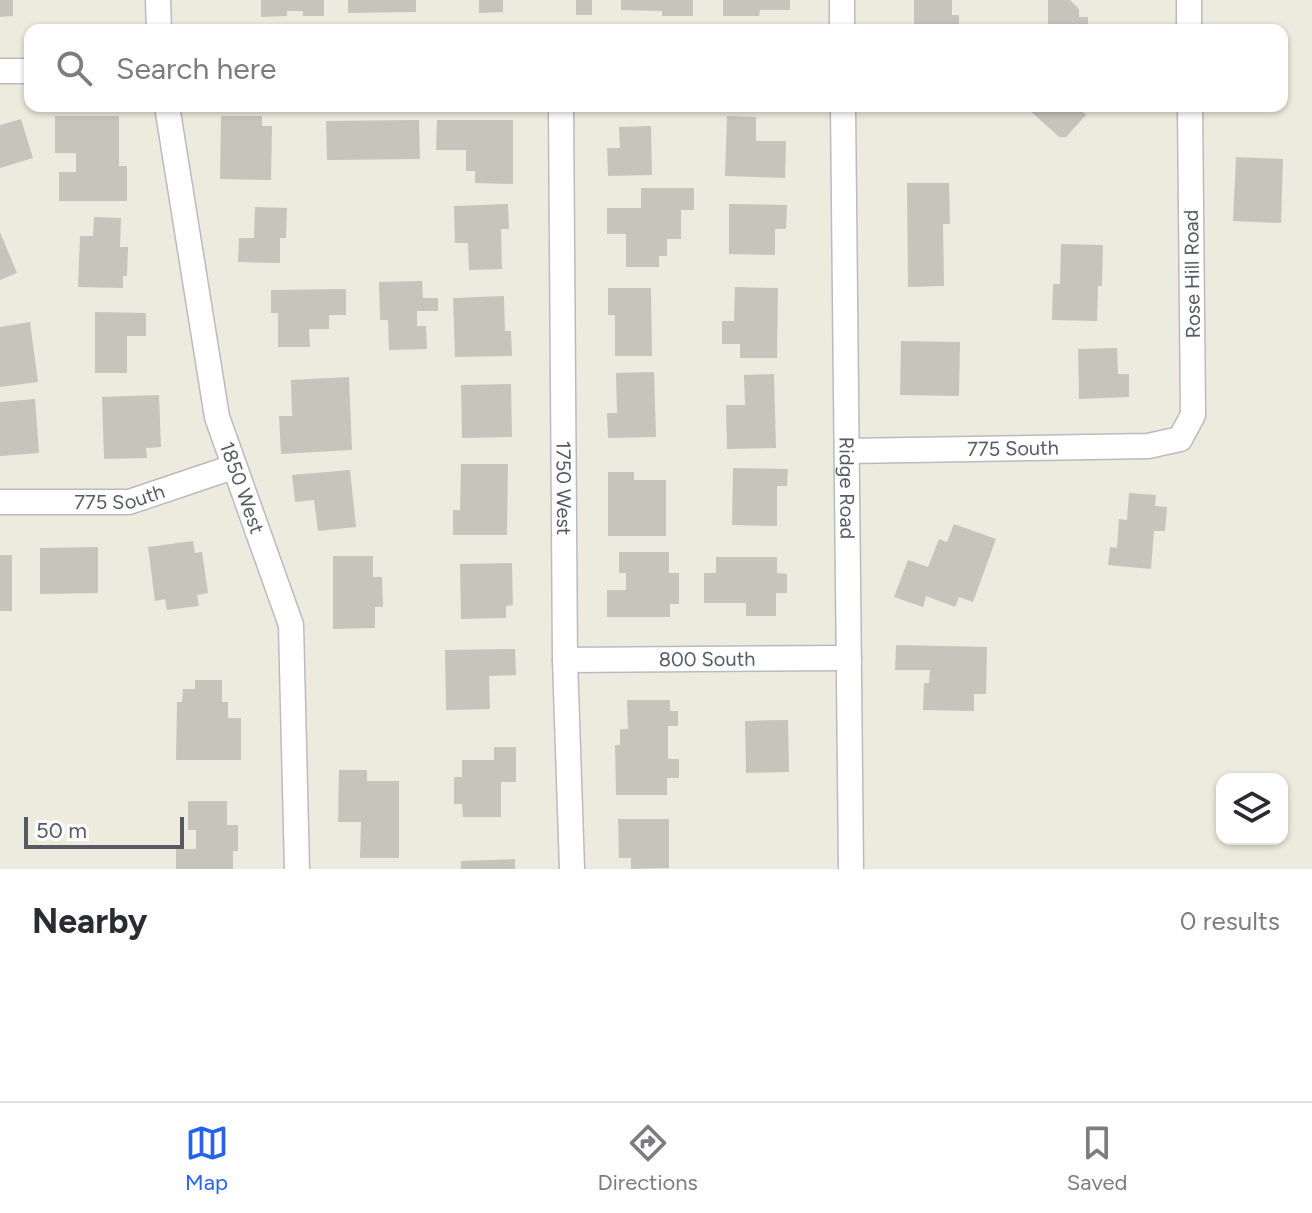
<!DOCTYPE html>
<style>
body{margin:0;font-family:Figtree,sans-serif;background:#f2f2f3;color:#2b2b33}
.controls{position:absolute;right:24px;bottom:24px;display:grid;overflow:hidden;border-radius:16px;box-shadow:0 2px 6px #0004}
.controls button{width:72px;height:72px;display:grid;place-items:center;padding:0;border:0;border-bottom:2px solid #e1e1e2;background:#fff;color:#2b2b33;font:40px sans-serif}
.scale{position:absolute;left:24px;bottom:20px;width:160px;box-sizing:border-box;padding-left:8px;border:4px solid #575b61;border-top:0;font-size:22px;line-height:28px;white-space:nowrap;color:#575b61;-webkit-text-stroke:6px #fff;paint-order:stroke}
.list{margin:0;padding:0;list-style:none}
h2{display:flex;justify-content:space-between;align-items:center;height:104px;margin:0;padding:0 32px;font-size:34px}
h2 small{font-size:26px;font-weight:400;color:#7c7c81}
.icon{flex:none;width:44px;height:44px;fill:none;stroke:currentColor;stroke-width:2;stroke-linecap:round;stroke-linejoin:round}
.map{position:relative;flex:none;width:1312px;height:869px;overflow:hidden}
.search{position:absolute;background:#fff;box-shadow:0 2px 6px #0004;left:24px;right:24px;top:24px;height:88px;display:flex;align-items:center;gap:20px;box-sizing:border-box;padding:0 28px;border-radius:16px;color:#7c7c81;font-size:30px}
.sheet{height:232px;background:#fff}
nav{display:flex;justify-content:space-around;align-items:center;box-sizing:border-box;height:112px;border-top:2px solid #e1e1e2;background:#fff;font-size:22px;color:#7c7c81}
nav a{display:grid;justify-items:center;gap:4px}
nav .on{color:#2563eb}
.map>svg:first-child{display:block}
.building{fill:#c7c4bb}
.lines{fill:none;stroke-linecap:round;stroke-linejoin:round}
.minor-casing{stroke:#b9bbc2;stroke-width:27}
.minor{stroke:#fff;stroke-width:24}
.labels{text-anchor:middle;stroke-width:6;stroke-linejoin:round;paint-order:stroke}
.street-label{font-size:20px;fill:#575b61;stroke:#fff}
</style>
<div class="map">
<svg width="1312" height="869" viewBox="0 0 1312 869">
<rect width="100%" height="100%" fill="#edebde"/>
<path class="building" d="M0 0H13V16L0 17Z
M261 0H324V16H303V11H287V16L261 17Z
M348 0H416V12L348 13Z
M479 0H503V12L479 13Z
M576 0H592V15H576Z
M621 0H693V16H662V11L621 10Z
M723 0H790V10H760L759 16H723Z
M914 0H952V15H959V30H914Z
M1048 0H1070L1079 9V17H1088V30H1048Z
M1025 106H1076L1086 115 1066 137H1059Z
M55 116H119V166H127V201H59V172H76V153H55Z
M221 116H262V126H272L271 180 220 179Z
M727 116 756 117V141H786L785 178 725 176Z
M21 119 33 158 0 168V125Z
M419 120 420 159 327 160 326 121Z
M437 120H513V184L475 183V171H466V150H436Z
M651 126 652 175 608 176 607 148H620L619 127Z
M1236 157 1283 159 1281 223 1233 221Z
M907 183H949L950 224H943L944 286 908 287Z
M641 188H694V210H681V239H667V256H659V267H626V234H607V208H641Z
M508 204 509 229H501L502 269 469 270 468 243H455L454 206Z
M729 204 787 205 786 229H775V255L729 254Z
M255 207 287 208 286 238H280V263L238 262 239 238H254Z
M94 217 121 218 120 247H128L127 276H123V288L78 287 80 236H93Z
M0 232 17 273 0 280Z
M1061 244 1103 245 1102 286H1098L1097 321 1052 320 1053 284H1060Z
M422 281 423 298H438V311H417V326H426L427 349 389 350 388 320H380L379 282Z
M735 287 778 288 777 358H740V344H722V321H734Z
M608 288H651L652 356H615V315H608Z
M346 289V315H329V329H309L310 347H278V313H271V290Z
M504 296 505 331H511L512 356 455 357 453 298Z
M95 312 146 313V336H127V373H95Z
M30 322 38 382 0 387V327Z
M901 341 960 342 959 396 900 395Z
M1117 348 1118 374H1129V397L1079 399 1078 349Z
M654 372 656 437 608 438 607 413H617L616 373Z
M774 374 776 448 727 449 726 405H745L744 375Z
M349 377 352 450 281 454 279 416H292L291 380Z
M511 384 512 437 462 438 461 385Z
M159 395 161 447 146 448 147 458 104 459 102 397Z
M35 399 39 453 0 456V402Z
M461 464H508L507 535H453V510H460Z
M733 468 788 469 787 486H777V526L732 525Z
M350 470 356 527 318 531 314 500 295 502 292 475Z
M608 472H634V480H666V536H608Z
M1129 493 1156 495 1155 506 1167 507 1165 531H1154L1151 569 1108 565 1110 547 1117 548 1119 519 1127 520Z
M954 524 996 539 973 602 959 597 955 607 926 596 923 607 894 597 908 560 928 567 939 539 947 542Z
M193 541 195 553 202 552 208 593 197 595 199 606 167 610 165 599 155 601 148 547Z
M98 547V593L40 594V548Z
M619 552H669V573H679V604H670V617H607V590H626V573H619Z
M0 555H12V611H0Z
M333 556H373V577H382L383 607H375V628L333 629Z
M716 557H777V573L787 574V593H776V616H746V603H704V573H716Z
M512 563 513 605 506 606V618L461 619 460 564Z
M896 645 987 647 986 694H974V711L923 710 924 683H929L930 670H895Z
M515 649 516 675 489 676 490 709 446 710 445 650Z
M195 680H222V702H228V718H241V760H176L177 702H182L183 689H195Z
M627 700H670V711H678V726H668V759H679V778H667V795H616L615 745H620V729H628Z
M788 720 789 772 746 773 745 721Z
M494 747H516V782H501V817H463L462 804H454V777H462V760H494Z
M339 770H367V781H399V858H360L361 822H338Z
M188 801H227V825H238V851H233V869H176V849H196V830H188Z
M618 819H669V868L631 869V858H619Z
M515 859V869H461V861Z"/>
<g class="lines">
<g class="minor-casing">
<g id="minor">
<path d="M158 0 159 30"/>
<path d="M1189 0V30"/>
<path d="M842 30V0"/>
<path d="M0 71H30"/>
<path id="s1" d="M167 106 217 417 291 625 297 869"/>
<path id="s2" d="M561 106 565 660 572 869"/>
<path id="s3" d="M843 106 851 869"/>
<path id="s4" d="M847 451 1148 446 1180 439 1193 415 1190 106"/>
<path id="s5" d="M0 502H129L233 467"/>
<path id="s6" d="M565 660 849 658"/>
</g>
</g>
<use href="#minor" class="minor"/>
</g>
<g class="labels">
<g class="street-label">
<text transform="translate(1192 274) rotate(-91)" y="7">Rose Hill Road</text>
<text dy="7" stroke="none"><textPath href="#s4" startOffset="166">775 South</textPath></text>
<text dy="7" stroke="none"><textPath href="#s3" startOffset="382">Ridge Road</textPath></text>
<text dy="7" stroke="none"><textPath href="#s1" startOffset="390">1850 West</textPath></text>
<text dy="7" stroke="none"><textPath href="#s2" startOffset="382">1750 West</textPath></text>
<text dy="7" stroke="none"><textPath href="#s5" startOffset="120">775 South</textPath></text>
<text dy="7" stroke="none"><textPath href="#s6" startOffset="142">800 South</textPath></text>
</g>
</g>
</svg>
<div class="controls">
<button><svg class="icon" aria-label="layers" viewBox="0 0 24 24"><path d="M12 4l9 5-9 5-9-5zM3 14l9 5 9-5"/></svg></button>
</div>
<div class="scale">50 m</div>
<div class="search"><svg class="icon" aria-label="search" viewBox="0 0 24 24"><circle cx="10" cy="10" r="6"/><path d="M15 15l6 6"/></svg>Search here</div>
</div>
<section class="sheet">
<h2>Nearby<small>0 results</small></h2>
<ul class="list">
</ul>
</section>
<nav>
<a class="on"><svg class="icon" aria-label="map" viewBox="0 0 24 24"><path d="M3 6l6-2 6 2 6-2v14l-6 2-6-2-6 2zM9 4v14M15 6v14"/></svg>Map</a>
<a><svg class="icon" aria-label="directions" viewBox="0 0 24 24"><path d="M12 3l9 9-9 9-9-9zM9 14v-3h6M13 9l2 2-2 2"/></svg>Directions</a>
<a><svg class="icon" aria-label="saved" viewBox="0 0 24 24"><path d="M7 4h10v16l-5-4-5 4z"/></svg>Saved</a>
</nav>
